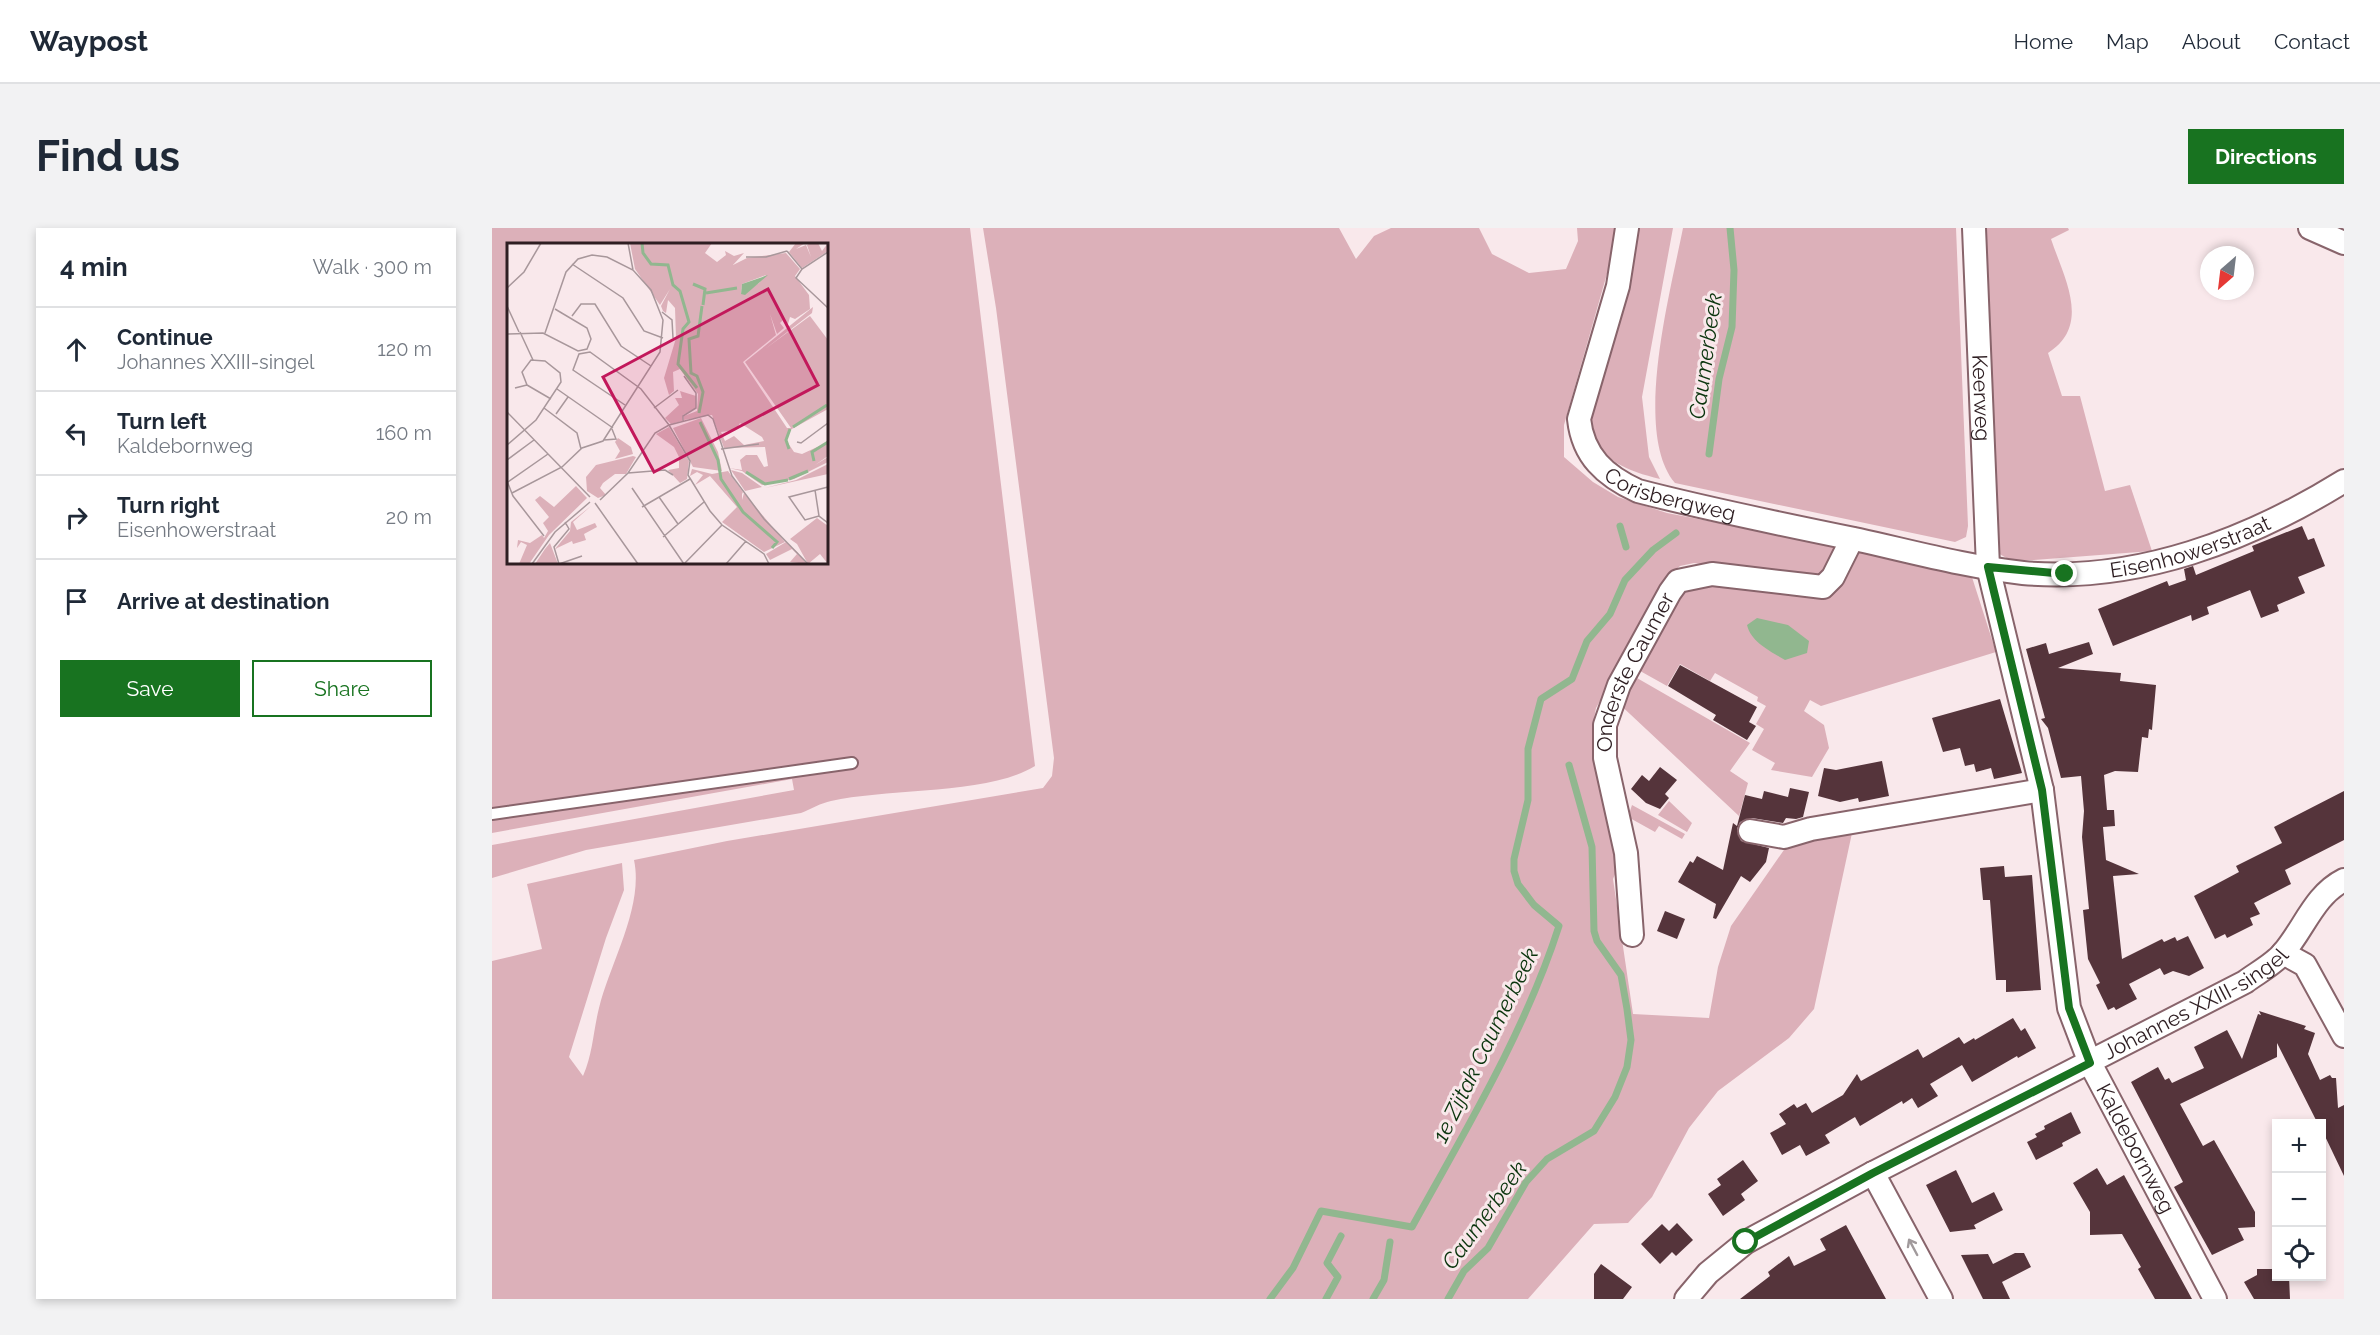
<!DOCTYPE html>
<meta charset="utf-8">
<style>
body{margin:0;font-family:Raleway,sans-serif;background:#f2f2f3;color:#1f2937}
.controls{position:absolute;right:18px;bottom:18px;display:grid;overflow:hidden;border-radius:0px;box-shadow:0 3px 9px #0003}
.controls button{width:54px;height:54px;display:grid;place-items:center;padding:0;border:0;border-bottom:2px solid #e0e1e3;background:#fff;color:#1f2937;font:30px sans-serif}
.compass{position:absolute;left:1708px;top:18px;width:54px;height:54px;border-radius:50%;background:#fff;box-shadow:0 3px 9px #0003;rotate:208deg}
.stop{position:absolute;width:18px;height:18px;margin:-14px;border:4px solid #187320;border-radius:50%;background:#fff}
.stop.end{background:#187320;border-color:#fff;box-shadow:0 2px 6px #0008}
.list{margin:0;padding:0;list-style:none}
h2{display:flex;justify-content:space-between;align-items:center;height:78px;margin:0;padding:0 24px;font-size:26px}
h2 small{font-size:20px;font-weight:400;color:#747a83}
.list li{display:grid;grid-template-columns:39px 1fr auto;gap:18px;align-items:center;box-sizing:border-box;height:84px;padding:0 24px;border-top:2px solid #e0e1e3}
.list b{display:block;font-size:22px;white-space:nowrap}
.list p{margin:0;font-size:20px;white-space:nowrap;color:#747a83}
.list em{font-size:20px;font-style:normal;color:#747a83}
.actions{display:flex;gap:12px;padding:18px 24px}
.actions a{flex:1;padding:14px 0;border:2px solid #187320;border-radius:0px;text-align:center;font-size:21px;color:#187320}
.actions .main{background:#187320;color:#fff}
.icon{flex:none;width:33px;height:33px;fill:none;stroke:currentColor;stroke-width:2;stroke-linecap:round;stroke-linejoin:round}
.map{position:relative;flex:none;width:1852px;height:1071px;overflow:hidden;border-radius:0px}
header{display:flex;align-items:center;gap:36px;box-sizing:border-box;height:84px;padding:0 30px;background:#fff;border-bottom:2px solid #e0e1e3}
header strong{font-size:28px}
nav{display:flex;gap:33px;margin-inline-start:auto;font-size:21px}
.intro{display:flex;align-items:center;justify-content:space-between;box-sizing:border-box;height:144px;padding:0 36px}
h1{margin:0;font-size:42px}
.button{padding:15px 27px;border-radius:0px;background:#187320;color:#fff;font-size:21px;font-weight:700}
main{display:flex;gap:36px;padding:0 36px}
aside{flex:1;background:#fff;border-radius:0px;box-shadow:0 3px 9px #0003}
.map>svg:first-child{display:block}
.green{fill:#dcb0b9;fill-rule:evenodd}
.water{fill:#91b78f}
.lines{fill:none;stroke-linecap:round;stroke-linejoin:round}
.stream{stroke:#91b78f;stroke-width:7}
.building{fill:#55343b}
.service-casing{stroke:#88646b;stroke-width:14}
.minor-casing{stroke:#88646b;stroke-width:26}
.service{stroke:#fff;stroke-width:10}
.minor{stroke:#fff;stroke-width:22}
.oneway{stroke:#a19a9c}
.route{stroke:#187320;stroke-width:8}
.labels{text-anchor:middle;stroke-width:6;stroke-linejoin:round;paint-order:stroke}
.street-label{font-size:21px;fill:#2e1e22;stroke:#f9e8eb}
.water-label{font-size:22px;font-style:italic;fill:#0a340d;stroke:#f9e8eb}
.inset-river{fill:none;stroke:#91b78f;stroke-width:3}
.inset-road{fill:none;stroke:#a8979b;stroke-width:1.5}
.view{fill:#c2185b;fill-opacity:0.15;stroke:#c2185b;stroke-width:3}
.inset-edge{fill:none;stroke:#2e1e22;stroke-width:3}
</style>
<header>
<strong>Waypost</strong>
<nav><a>Home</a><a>Map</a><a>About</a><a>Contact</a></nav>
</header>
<div class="intro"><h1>Find us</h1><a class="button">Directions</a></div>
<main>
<aside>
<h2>4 min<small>Walk · 300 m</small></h2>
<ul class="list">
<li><svg class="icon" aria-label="ahead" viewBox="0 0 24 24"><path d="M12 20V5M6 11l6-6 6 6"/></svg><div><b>Continue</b><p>Johannes XXIII-singel</p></div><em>120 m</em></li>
<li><svg class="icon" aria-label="left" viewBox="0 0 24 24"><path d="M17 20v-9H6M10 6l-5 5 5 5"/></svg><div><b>Turn left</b><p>Kaldebornweg</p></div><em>160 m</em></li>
<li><svg class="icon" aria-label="right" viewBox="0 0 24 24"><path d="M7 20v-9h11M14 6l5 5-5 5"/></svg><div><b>Turn right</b><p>Eisenhowerstraat</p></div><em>20 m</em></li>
<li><svg class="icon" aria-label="arrive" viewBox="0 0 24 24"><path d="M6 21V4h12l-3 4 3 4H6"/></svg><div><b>Arrive at destination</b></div></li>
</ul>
<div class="actions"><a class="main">Save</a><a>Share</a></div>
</aside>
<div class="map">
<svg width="1852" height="1071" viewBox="0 0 1852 1071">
<rect width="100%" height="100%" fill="#f9e8eb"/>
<path class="green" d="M0 0H478L543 538C496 567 396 560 339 573 329 575 319 581 309 585L94 622 0 650V617L302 562 300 551 0 605ZM16 16H334V334H16Z
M491 0H847L864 31 882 8 899 0H987L1000 26 1037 45 1074 41 1086 13 1085 0H1128L1072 197V229L1101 254 1126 269 1175 285 1342 317 1344 322 1330 347 1315 351 1202 335 1188 338 1181 344 1104 480 1101 496 1126 639 1121 651 1141 786 1217 790 1226 739 1239 698 1294 619 1298 615 1360 605 1322 781 1297 810 1226 863 1197 900 1160 969 1136 995 1102 996 1036 1071H0V733L50 721 35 656 130 635 132 662 114 710 77 829 91 848C101 825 101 804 107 780 118 735 152 679 142 632L235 613 551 560 560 548 562 530 504 80Z
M1146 0H1181L1150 169 1157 229 1168 251C1136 243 1108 233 1097 200Z
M1191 0H1464L1476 298 1474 309 1463 314 1183 255C1140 204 1179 62 1191 0Z
M1493 0H1576L1577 2 1559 11C1572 50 1600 97 1556 125L1570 168H1588L1613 263 1638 257 1660 323 1542 332H1518L1504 324Z
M1368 320 1478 343 1504 424 1329 478 1318 472 1312 483 1332 497 1337 520 1320 549 1279 542 1283 535 1260 522 1272 501 1264 496 1274 478 1265 473 1266 469 1223 445 1218 453 1188 436 1175 458 1141 439 1186 363 1209 355 1217 358H1266L1326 367Z
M1138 446 1258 515 1238 543 1256 555 1247 588 1123 472Z
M1177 573 1200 595 1195 604 1166 587Z
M1140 577 1193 606 1190 611 1167 598 1163 604 1136 589Z"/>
<path class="water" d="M1265 390 1296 397 1317 413 1315 425 1293 432C1278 423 1259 414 1255 397Z"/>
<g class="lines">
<path class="stream" d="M1217 226 1227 151 1240 99 1242 42 1238 0
M1128 298 1134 319
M778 1071 801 1040 829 983 920 999C973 903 1033 804 1067 698L1042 677 1026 656 1022 643V631L1036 572V521L1049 471 1080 451 1095 413 1118 386 1133 352 1161 322 1184 305
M834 1071 846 1049 835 1035 849 1008
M881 1071 892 1052 898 1014
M956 1071 972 1043 996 1020 1034 954 1055 931 1102 903 1123 869 1135 839 1139 812 1135 781 1129 747 1105 713 1102 703 1100 619 1077 537"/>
</g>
<path class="building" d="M1810 298 1816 312 1822 310 1833 338 1806 349 1813 365 1785 377 1787 383 1769 390 1758 362 1715 379 1717 386 1700 393 1699 387 1621 418 1606 381 1675 353 1677 358 1694 352 1692 341 1701 338 1704 347 1762 323 1760 318Z
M1597 414 1601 426 1566 440 1629 445 1628 453 1664 457 1660 502 1657 501 1656 510 1650 509 1646 544 1623 543 1612 547 1615 582H1622L1623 598 1611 599 1614 632 1647 646 1621 648 1630 731 1670 711 1672 714 1683 709 1685 713 1696 708 1712 740 1697 748 1681 743 1672 747 1668 740 1637 756 1645 771 1624 782 1622 779 1616 782 1604 757 1608 755 1596 731 1591 682 1597 681 1590 609 1592 583 1589 548 1569 550 1556 500 1549 491 1553 490 1534 421 1554 415 1557 426Z
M1188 437 1265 479 1257 494 1264 498 1255 512 1221 492 1224 487 1176 458Z
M1508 471 1530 545 1502 551 1499 540 1484 544 1482 536 1473 538 1468 520 1451 524 1440 490Z
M1390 533 1397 568 1367 574 1366 570 1348 574 1326 568 1332 540 1344 542Z
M1168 539 1185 552 1173 566 1177 570 1168 581 1154 575 1139 561 1150 547 1157 553Z
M1298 560 1317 564 1311 589 1304 591 1294 590 1291 595 1260 590 1248 594 1245 601 1249 613 1277 620 1274 634 1258 654 1249 648 1224 691 1221 690 1224 676 1186 654 1198 633 1201 635 1205 628 1231 642 1241 595 1245 598 1253 567 1270 571 1272 563 1296 569Z
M1852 563V612L1793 642 1799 656 1762 675 1768 686 1758 690 1761 697 1735 710 1733 706 1723 711 1702 668 1747 644 1744 638 1790 615 1782 599Z
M1512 638 1513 649 1540 647 1549 762 1514 764V752H1504L1498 672H1491L1488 640Z
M1173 683 1193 691 1185 711 1165 703Z
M1767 783 1814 798 1812 801 1823 805 1816 826 1828 852 1838 847 1840 850H1844L1846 880 1852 877V948L1830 902V896H1826L1785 815V829L1688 876 1711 918 1722 912 1763 984V999L1746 1000 1752 1012 1720 1027 1682 959 1691 954 1639 854 1666 839 1673 852 1677 850 1680 855 1712 840 1702 819 1735 802 1750 831 1766 786 1769 787Z
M1521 790 1529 803 1533 800 1544 820 1526 830 1525 828 1480 854 1470 837 1438 856 1446 868 1426 880 1420 870 1411 876 1410 873 1368 898 1363 889 1333 907 1338 915 1314 928 1308 917 1290 927 1278 905 1294 896 1287 886 1302 876 1305 880 1314 875 1320 885 1351 867 1365 846 1369 853 1426 821 1431 830 1467 809 1472 816 1482 810 1483 812Z
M1579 884 1589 905 1570 915 1571 918 1544 932 1535 914 1545 909 1543 906 1553 901 1552 898Z
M1251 932 1266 953 1249 966 1253 972 1231 988 1216 966 1229 957 1225 951Z
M1605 940 1615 957 1632 947 1700 1071H1663L1646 1041 1649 1039 1630 1006 1598 1007V984L1581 955Z
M1464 942 1480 975 1502 964 1511 982 1482 997 1484 1001 1458 1004 1434 957Z
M1185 995 1201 1012 1184 1028 1180 1024 1168 1036 1149 1016 1170 996 1177 1003Z
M1354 997 1394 1071H1248L1278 1048 1276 1044 1297 1028 1302 1038 1334 1022 1328 1011Z
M1523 1025H1532L1539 1039 1510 1054 1518 1071H1491L1469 1027 1496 1026 1501 1036Z
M1109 1036 1140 1059 1131 1071H1102V1046Z
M1765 1041H1785V1048H1797L1798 1071H1762L1752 1054 1765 1047Z"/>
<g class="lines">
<g class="service-casing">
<path id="service" d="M0 586 360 535"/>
</g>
<g class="minor-casing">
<g id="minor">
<path id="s1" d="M1135 0 1126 58 1087 191C1091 228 1113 248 1146 263 1219 282 1293 297 1367 312 1421 324 1476 339 1531 345 1645 355 1757 312 1852 253"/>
<path id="s2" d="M1482 0 1496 339 1550 562 1577 780 1598 835 1723 1071"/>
<path d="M1818 0 1852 15"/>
<path d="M1258 603 1292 609 1319 601 1550 562"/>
<path id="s3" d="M1140 707 1134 625 1113 530V497L1127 457 1178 364 1186 353 1220 346 1331 359 1341 349 1360 311"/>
<path d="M1791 725 1813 737 1852 808"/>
<path d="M1381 945 1449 1071"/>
<path id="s4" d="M1194 1071 1216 1045 1254 1014 1381 945 1753 754C1765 745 1782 736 1791 725 1812 701 1822 667 1852 652"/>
</g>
</g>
<use href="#service" class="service"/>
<use href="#minor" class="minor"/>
</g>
<defs><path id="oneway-shaft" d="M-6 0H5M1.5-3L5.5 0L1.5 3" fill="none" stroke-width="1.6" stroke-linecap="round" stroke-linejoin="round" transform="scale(1.5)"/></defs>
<use class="oneway" href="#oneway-shaft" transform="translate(1421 1019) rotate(-118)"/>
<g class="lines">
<path class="route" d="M1254 1014 1381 945 1598 835 1577 780 1550 562 1496 339 1573 346"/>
</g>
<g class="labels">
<g class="street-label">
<text dy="7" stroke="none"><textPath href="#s2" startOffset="170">Keerweg</textPath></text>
<text dy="7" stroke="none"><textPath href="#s1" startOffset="327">Corisbergweg</textPath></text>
<text dy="7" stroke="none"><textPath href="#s1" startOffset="860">Eisenhowerstraat</textPath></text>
<text dy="7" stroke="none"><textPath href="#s3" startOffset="272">Onderste Caumer</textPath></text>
<text dy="7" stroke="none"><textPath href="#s4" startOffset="592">Johannes XXIII-singel</textPath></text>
<text dy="7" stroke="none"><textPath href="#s2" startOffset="944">Kaldebornweg</textPath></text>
</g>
<g class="water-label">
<text transform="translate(1213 128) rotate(-82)" y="8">Caumerbeek</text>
<text transform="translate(993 817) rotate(-64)" y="8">1e Zijtak Caumerbeek</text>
<text transform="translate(992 987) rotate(-54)" y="8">Caumerbeek</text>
</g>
</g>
<g transform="translate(15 15)">
<rect width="321" height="321" fill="#f9e8eb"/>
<path d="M123 0H205L198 10 210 19 219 12 218 8 227 13 237 10 226 22 240 15 279 10 293 26 288 33 302 52 303 66 288 76 283 74 281 81 276 77 273 80 277 85 270 91 263 71 269 92 236 119 280 185H284L238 119 306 64 305 70 258 106 303 73 321 97V166L283 187 279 197 287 209 295 211 321 199V213L308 222 321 214V219L287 236 255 242 235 228 222 225 235 227 233 217 239 212H250L257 224 261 223 258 204 217 205 205 172 177 177V173L190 168 191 151 173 126 166 129 167 148 162 152 157 135 169 95 168 65 161 57 159 70 156 68 154 63 163 46 153 62 128 26ZM259 32 252 40 234 51 235 41ZM233 180 255 194 257 198 237 202 227 193 218 198 214 189 229 187ZM289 0H298L289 6 299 2 304 14 300 2 304 0H311L315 8 321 0V8L295 25 282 9ZM173 148 189 153V165L176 172 175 178 164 181 158 175 172 162 168 155H175ZM194 175 211 209 215 228 186 224 166 185ZM162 184 182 218 180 236 173 240 161 227 172 225V214L167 204 149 191ZM111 195 124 204 126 211 108 216 113 208 108 199ZM126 213 129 214 119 231H108L96 240 93 245 99 252 91 255 80 248 79 234 89 222ZM321 221V231L258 245 289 237ZM185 226 205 231 221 228 236 249 235 251V257L237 250 278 299 257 309 215 279 230 264 203 233 188 242 196 232 190 229 183 233ZM224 227 235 230 255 244 238 248ZM69 243 80 255 42 292 22 321H12L20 302 14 299 10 305 11 297 23 300 35 292 37 295 41 288 36 280 42 274 28 257 33 253 47 264ZM84 263 66 279 70 287 88 280 90 284 77 291 79 297 66 301 65 298 48 306 63 288 64 279ZM310 275 321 283V321L313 311 301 321 290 301 283 296ZM279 299 290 309 300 321 283 319 290 311 285 306 263 317 259 311ZM43 300 51 321H28L38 306Z" fill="#dcb0b9" fill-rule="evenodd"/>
<path d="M261 32 238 52 234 51 235 41Z" fill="#91b78f"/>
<path class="inset-river" d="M135 0 136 10 144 21 161 22 166 42 173 48 182 79 176 86 171 121 190 145M186 41 198 46 196 62M199 50 230 45M192 170 196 149 190 133 184 130 182 96 191 93 195 63M193 179 211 217 214 236 236 269 270 299 265 305M286 184 320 162M282 206 279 197 283 186M307 218 305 209 321 199M239 229 258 241 281 237M282 236 301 228"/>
<path class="inset-road" d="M121 0 126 27M280 8 295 26M321 9 295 26 289 35 321 65M239 14H259L280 8M65 21 116 55 137 88 156 95M0 45 17 29 34 0M0 63 12 89M155 69 165 77 166 95M65 73 74 61H88L114 103 144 123M13 89 26 117M0 91 36 90 71 108 80 106 84 96 80 85 48 66M20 142 44 156M50 146 106 185M118 162 66 127 72 111 83 109 134 146 162 182 183 218 181 232 203 268 215 282 257 311 262 321M37 165 70 190 74 206M147 165 171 147M0 169 83 254M49 171 61 154M176 178V173L189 165V150L177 133M97 197 109 196 105 186M290 199 294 200 321 180M0 202 29 177 54 139 53 130 38 118 24 117 15 129 20 142 8 145M214 206 252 201M0 217 27 197M121 230 158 227 166 232M0 238 6 253 37 293M1 239 41 211M125 245 177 321M308 247 312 273 321 280M5 250 55 224 75 205 96 198 153 109 156 77 144 47 126 27 100 14 85 12 71 16 59 29 38 90M152 254 171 281M93 257 121 230 148 190 162 182 201 172 206 176 225 233 257 276 301 321M88 260 131 321M135 264 183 236M312 273 298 277 282 254 321 244M156 294 197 259M25 321 48 289 83 259M52 321 47 304 62 286 58 279M52 321 75 313M177 321 215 282M219 321 239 298"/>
<path class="view" d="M261 46 311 142 147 229 96 134Z"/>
<rect width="321" height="321" class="inset-edge"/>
</g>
</svg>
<div class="controls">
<button>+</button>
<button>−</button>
<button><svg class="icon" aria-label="locate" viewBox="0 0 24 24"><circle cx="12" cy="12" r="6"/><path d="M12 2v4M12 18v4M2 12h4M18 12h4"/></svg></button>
</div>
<svg class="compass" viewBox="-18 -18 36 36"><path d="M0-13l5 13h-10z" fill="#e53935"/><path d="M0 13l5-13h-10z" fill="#747a83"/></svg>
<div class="stop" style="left:1254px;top:1014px"></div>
<div class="stop end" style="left:1573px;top:346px"></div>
</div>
</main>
